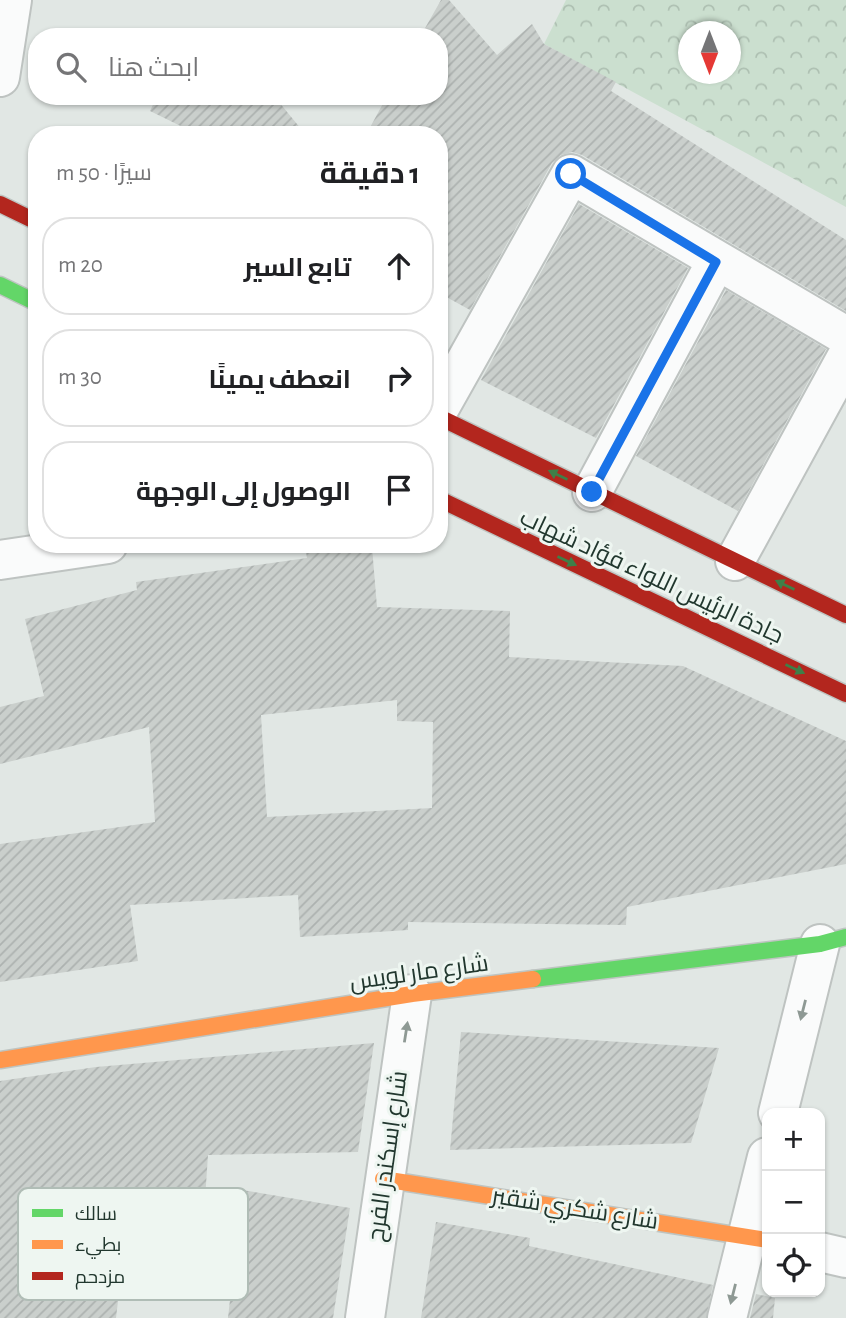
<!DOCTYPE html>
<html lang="ar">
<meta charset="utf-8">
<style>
body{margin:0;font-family:"Alegreya Sans",Cairo,sans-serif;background:#f2f2f2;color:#202124;direction:rtl}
.controls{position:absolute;right:21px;bottom:21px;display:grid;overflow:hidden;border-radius:14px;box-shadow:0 2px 5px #0004}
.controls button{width:63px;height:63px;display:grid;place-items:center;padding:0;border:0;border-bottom:2px solid #e0e0e0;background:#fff;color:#202124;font:35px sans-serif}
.compass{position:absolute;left:678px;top:21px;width:63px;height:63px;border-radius:50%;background:#fff;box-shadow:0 2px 5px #0004;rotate:180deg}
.stop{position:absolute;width:21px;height:21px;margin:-16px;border:5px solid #1a73e8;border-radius:50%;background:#fff}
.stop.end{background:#1a73e8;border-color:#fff;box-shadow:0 2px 7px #0008}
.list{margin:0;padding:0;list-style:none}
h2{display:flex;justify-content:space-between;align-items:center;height:91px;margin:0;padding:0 28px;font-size:30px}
h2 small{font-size:23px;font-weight:400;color:#757577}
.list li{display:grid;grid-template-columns:46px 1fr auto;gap:21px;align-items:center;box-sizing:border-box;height:98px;margin:0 14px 14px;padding:0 14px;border:2px solid #e0e0e0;border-radius:28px}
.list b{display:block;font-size:26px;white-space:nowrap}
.list em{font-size:23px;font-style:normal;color:#757577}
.icon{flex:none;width:38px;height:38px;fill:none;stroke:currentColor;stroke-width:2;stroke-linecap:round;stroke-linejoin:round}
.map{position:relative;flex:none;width:846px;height:1318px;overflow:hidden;direction:ltr}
.search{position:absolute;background:#fff;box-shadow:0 2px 5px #0004;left:28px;top:28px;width:420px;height:77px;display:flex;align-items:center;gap:18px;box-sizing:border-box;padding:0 24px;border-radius:28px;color:#757577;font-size:26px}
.panel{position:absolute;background:#fff;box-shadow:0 2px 5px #0004;left:28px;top:126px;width:420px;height:427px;border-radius:28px;direction:rtl}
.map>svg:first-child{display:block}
.park{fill:url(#park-crowns);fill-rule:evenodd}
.building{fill:url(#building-hatch);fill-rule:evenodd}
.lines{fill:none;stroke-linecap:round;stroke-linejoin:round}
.street-casing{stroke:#bec3c1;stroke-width:42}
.fast-casing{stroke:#bec4c1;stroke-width:19}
.slow-casing{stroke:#bec4c1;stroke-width:19}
.jam-casing{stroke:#bec4c1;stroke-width:19}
.street{stroke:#fafbfb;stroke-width:38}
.fast{stroke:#63d668;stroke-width:16}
.slow{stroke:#ff974d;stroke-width:16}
.jam{stroke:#b3261e;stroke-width:16}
.oneway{fill:#3f7f48}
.oneway2{fill:#8e9994}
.route{stroke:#1a73e8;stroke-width:9}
.labels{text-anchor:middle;stroke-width:6;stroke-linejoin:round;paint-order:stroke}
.street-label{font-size:24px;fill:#21372e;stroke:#eef6f1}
.key{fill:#eef6f1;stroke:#b0bdb6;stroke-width:2}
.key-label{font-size:19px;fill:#21372e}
</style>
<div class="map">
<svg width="846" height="1318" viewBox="0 0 846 1318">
<defs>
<pattern id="park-crowns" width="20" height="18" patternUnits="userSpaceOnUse" patternTransform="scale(1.75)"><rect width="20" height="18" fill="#cbdfcf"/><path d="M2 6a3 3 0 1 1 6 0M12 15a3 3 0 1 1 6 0" fill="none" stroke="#aec0b2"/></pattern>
<pattern id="building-hatch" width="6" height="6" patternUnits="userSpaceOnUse" patternTransform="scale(1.75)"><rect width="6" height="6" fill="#cacfcc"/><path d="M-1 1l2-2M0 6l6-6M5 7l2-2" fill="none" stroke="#adb2b0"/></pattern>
</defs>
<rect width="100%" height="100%" fill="#e1e7e4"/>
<path class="park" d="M566 0H846V207L544 44ZM688 32H730V74H688Z"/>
<path class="building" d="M441 0H449L497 55 532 24 544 44 616 82 611 91 846 240V311L582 155 572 152 561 155 552 163 470 310 439 293V135H366L387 96H439V37H420Z
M157 96H274L306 135H199L150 111Z
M579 204 688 268 596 438 481 380Z
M726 290 826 349 738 511 636 456Z
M372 547 377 607 510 611 509 657 683 666 846 741V864L627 907 626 925 408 922V930L300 937 298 895 130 905 138 961 0 982V844L155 822 149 727 0 764V707L44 696 25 619 137 590 136 582 307 558 306 552ZM397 700V721L433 722 432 808 267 817 261 715Z
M461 1032 719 1048 691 1143 450 1150Z
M374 1043 358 1152 208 1155 204 1214 129 1208 116 1318H0V1081L96 1067Z
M242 1190 350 1208 333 1318H228Z
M436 1222 530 1238 529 1246 713 1285 706 1318H421Z
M756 1294 775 1298 773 1318H750Z"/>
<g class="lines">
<g class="street-casing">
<path id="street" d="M0 77 12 0
M439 409 571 174 846 336
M592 492 716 262
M0 560 108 544
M735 561 846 358
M778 1113 820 944
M820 1252 846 1258
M365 1318 412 994
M727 1318 767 1157"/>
</g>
<g class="fast-casing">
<path id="fast" d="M0 285 37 303
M533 979 820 944 846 937"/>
</g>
<g class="slow-casing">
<path id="slow" d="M0 1060 412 994 533 979
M383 1179 767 1240"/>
</g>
<g class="jam-casing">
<path id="jam" d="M0 204 37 222
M439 417 846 615
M439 499 846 694"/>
</g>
<use href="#street" class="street"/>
<use href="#fast" class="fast"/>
<use href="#slow" class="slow"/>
<use href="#jam" class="jam"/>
</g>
<defs><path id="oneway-solid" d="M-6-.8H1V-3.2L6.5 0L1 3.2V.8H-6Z" transform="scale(1.75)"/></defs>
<g class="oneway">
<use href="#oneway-solid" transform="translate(558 475) rotate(-154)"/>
<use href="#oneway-solid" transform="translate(567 561) rotate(25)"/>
<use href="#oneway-solid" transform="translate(785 585) rotate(-154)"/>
<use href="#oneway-solid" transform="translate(795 669) rotate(25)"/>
</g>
<g class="oneway2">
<use href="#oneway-solid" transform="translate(803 1010) rotate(104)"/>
<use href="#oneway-solid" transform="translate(406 1032) rotate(-81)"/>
<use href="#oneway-solid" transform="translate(733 1294) rotate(104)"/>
</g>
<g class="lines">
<path class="route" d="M571 174 716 262 592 492"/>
</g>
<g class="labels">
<g class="street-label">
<text transform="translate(652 576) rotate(25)" y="8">جادة الرئيس اللواء فؤاد شهاب</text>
<text transform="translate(419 972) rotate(-8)" y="8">شارع مار لويس</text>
<text transform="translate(387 1156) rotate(-82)" y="8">شارع إسكندر الفرح</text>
<text transform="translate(575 1208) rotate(9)" y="8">شارع شكري شقير</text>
</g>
</g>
<rect x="18" y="1188" width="230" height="112" rx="10" class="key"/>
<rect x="32" y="1209" width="31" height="8" fill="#63d668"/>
<rect x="32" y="1240" width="31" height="9" fill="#ff974d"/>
<rect x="32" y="1272" width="31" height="8" fill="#b3261e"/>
<g class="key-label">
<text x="75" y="1220">سالك</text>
<text x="75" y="1251">بطيء</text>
<text x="75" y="1283">مزدحم</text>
</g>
</svg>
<div class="controls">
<button>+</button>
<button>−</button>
<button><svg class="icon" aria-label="locate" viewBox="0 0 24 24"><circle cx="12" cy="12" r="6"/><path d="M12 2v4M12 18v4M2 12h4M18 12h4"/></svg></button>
</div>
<svg class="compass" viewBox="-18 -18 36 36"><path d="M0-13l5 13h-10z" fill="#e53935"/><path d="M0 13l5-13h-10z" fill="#757577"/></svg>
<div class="stop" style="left:571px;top:174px"></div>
<div class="stop end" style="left:592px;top:492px"></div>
<div class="search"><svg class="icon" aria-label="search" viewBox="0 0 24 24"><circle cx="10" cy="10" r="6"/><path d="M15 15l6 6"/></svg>ابحث هنا</div>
<section class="panel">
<h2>1 دقيقة<small>سيرًا · 50 m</small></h2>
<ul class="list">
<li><svg class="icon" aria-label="ahead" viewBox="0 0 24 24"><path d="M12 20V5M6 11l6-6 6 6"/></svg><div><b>تابع السير</b></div><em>20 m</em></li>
<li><svg class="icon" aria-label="right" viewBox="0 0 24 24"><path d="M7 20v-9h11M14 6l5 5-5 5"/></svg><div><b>انعطف يمينًا</b></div><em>30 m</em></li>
<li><svg class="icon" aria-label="arrive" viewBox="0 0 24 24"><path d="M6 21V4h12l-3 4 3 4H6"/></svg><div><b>الوصول إلى الوجهة</b></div></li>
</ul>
</section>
</div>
